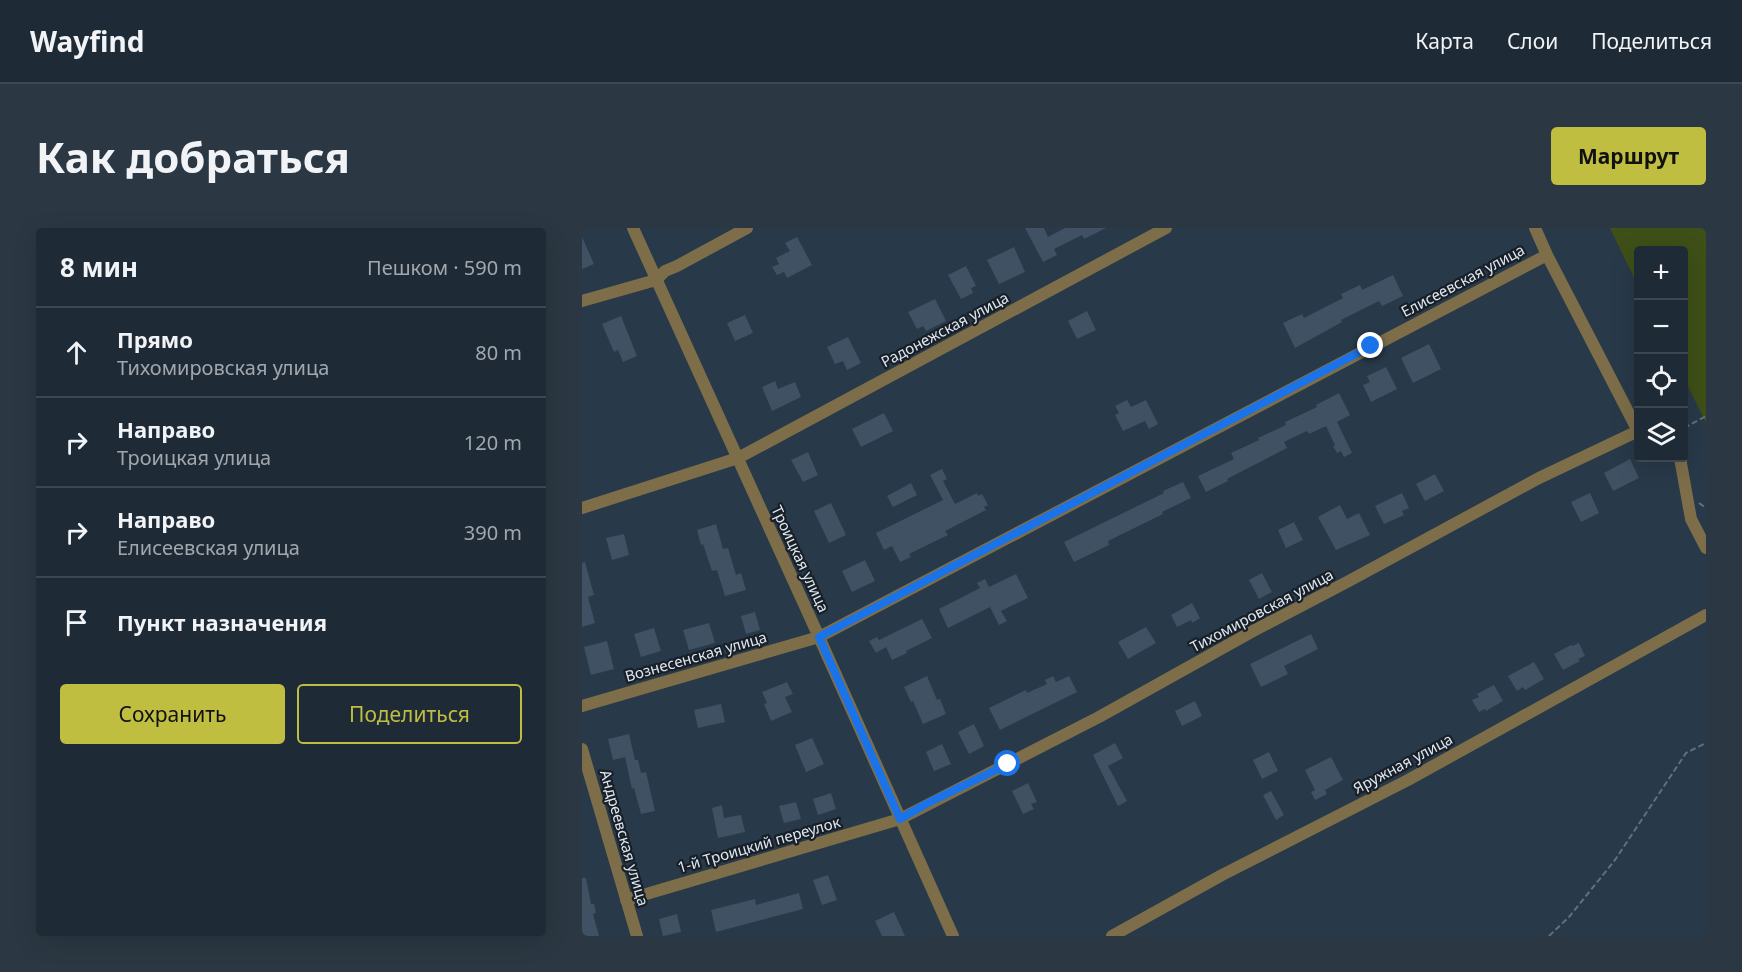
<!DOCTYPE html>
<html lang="ru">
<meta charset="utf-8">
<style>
body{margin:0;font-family:"Noto Sans",sans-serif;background:#2b3742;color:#f1f3f6}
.controls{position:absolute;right:18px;top:18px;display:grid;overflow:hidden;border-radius:6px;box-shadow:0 6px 24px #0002}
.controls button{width:54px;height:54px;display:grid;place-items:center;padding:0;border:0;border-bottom:2px solid #3c4752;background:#1e2b37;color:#f1f3f6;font:30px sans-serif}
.stop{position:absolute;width:18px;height:18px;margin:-14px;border:4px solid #1a73e8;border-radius:50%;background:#fff}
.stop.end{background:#1a73e8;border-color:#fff;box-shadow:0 2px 6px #0008}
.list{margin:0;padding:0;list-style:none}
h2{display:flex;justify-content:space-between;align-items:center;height:78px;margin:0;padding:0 24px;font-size:26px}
h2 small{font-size:20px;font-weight:400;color:#a1a7ad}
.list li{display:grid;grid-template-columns:39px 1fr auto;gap:18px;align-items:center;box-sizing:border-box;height:90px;padding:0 24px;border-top:2px solid #3c4752}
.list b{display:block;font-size:22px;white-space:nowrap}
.list p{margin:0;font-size:20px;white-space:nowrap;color:#a1a7ad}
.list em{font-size:20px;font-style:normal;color:#a1a7ad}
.actions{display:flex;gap:12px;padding:18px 24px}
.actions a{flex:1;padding:14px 0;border:2px solid #bfbe41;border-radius:6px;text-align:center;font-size:21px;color:#bfbe41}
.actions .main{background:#bfbe41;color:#111}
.icon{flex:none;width:33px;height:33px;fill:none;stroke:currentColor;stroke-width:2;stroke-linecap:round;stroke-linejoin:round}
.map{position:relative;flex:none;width:1124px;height:708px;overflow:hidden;border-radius:6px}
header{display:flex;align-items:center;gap:36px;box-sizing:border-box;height:84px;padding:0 30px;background:#1e2b37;border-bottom:2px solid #3c4752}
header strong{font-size:28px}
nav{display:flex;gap:33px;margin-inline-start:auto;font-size:21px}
.intro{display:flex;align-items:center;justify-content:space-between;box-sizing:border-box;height:144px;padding:0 36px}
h1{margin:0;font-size:42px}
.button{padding:15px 27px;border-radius:6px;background:#bfbe41;color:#111;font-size:21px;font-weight:700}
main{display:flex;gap:36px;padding:0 36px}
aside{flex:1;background:#1e2b37;border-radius:6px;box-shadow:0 6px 24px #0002}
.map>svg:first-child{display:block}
.green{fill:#3e4f17}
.building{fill:#3f5162}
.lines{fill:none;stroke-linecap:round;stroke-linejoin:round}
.path{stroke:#61707e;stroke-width:2;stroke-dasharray:6 3;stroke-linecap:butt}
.minor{stroke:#7d6e49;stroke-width:12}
.route{stroke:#1a73e8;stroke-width:8}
.labels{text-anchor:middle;stroke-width:4.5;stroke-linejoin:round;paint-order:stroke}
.street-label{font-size:15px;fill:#dde7f2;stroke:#181f27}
</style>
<header>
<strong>Wayfind</strong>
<nav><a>Карта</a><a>Слои</a><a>Поделиться</a></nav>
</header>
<div class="intro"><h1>Как добраться</h1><a class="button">Маршрут</a></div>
<main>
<aside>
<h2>8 мин<small>Пешком · 590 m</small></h2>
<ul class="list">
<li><svg class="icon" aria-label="ahead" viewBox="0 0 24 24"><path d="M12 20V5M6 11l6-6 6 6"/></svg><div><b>Прямо</b><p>Тихомировская улица</p></div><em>80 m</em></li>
<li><svg class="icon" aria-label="right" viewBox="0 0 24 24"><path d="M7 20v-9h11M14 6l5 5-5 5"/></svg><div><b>Направо</b><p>Троицкая улица</p></div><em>120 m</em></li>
<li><svg class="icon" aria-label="right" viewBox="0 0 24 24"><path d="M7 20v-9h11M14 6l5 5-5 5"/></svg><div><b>Направо</b><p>Елисеевская улица</p></div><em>390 m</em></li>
<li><svg class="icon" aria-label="arrive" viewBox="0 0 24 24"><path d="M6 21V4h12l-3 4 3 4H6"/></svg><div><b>Пункт назначения</b></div></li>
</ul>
<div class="actions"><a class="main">Сохранить</a><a>Поделиться</a></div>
</aside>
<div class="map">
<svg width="1124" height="708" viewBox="0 0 1124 708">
<rect width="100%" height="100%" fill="#283949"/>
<path class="green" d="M1028 0H1124V195L1102 150V22H1056V58Z"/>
<path class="building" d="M443 0H462L466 9 483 0H524L502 11 500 7 472 21 475 27 461 34Z
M0 9 12 36 0 41Z
M215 9 230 37 205 50 202 44 195 47 190 39 197 36 194 30 208 23 203 15Z
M432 19 443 44 417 56 405 32Z
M384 38 394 58 389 60 391 65 379 71 366 47Z
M811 47 821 68 800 78 797 73 759 92 760 94 713 120 701 95 720 86 722 90 761 70 759 66 778 57 780 62Z
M353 71 364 93 344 103 341 98 335 101 326 84Z
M505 83 514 102 495 111 486 93Z
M163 87 171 105 153 113 145 95Z
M39 88 55 128 41 134 36 122 32 124 20 96Z
M266 109 279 135 265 142 261 133 253 136 245 119Z
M847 116 859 141 831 155 819 130Z
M804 139 815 161 789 174 781 157 788 154 785 148Z
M193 153 196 161 213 154 219 169 190 183 180 159Z
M757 165 768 187 755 194 770 225 762 229 759 223 755 225 751 218 753 217 744 198 727 206 725 203 702 214 705 220 645 251 646 253 624 264 616 248 652 231 649 225 677 212 676 210 704 197 703 194 735 179 734 177Z
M545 172 549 179 564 172 576 196 567 201 563 193 541 203 533 187 537 185 533 178Z
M302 185 311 203 279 219 270 201Z
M226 224 236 247 221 254 209 232Z
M1048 231 1057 250 1031 263 1022 245Z
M360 241 365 251 361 253 373 276 395 265 396 268 400 266 406 277 402 279 404 282 363 303 366 307 327 326 329 329 318 334 310 318 302 322 294 305 361 272 348 247Z
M853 246 862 263 843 273 834 256Z
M601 254 609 270 580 284 581 286 526 313 527 317 492 334 482 314 582 265 581 263Z
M329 255 335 267 311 279 305 268Z
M820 265 827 280 820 283 822 287 802 296 793 278Z
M1008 265 1017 285 999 294 989 274Z
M249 275 264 307 247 315 232 283Z
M758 277 765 291 777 285 788 307 754 322 736 289Z
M712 294 721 312 704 320 696 302Z
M134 296 141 321 146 320 154 347 159 345 164 362 143 368 135 342 130 343 121 316 119 317 115 302Z
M42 306 47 327 30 332 24 310Z
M283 332 293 353 270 364 260 343Z
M3 334 12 367 6 369 13 395 0 399V335Z
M680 345 690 364 677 371 667 352Z
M434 346 446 370 419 383 425 393 417 397 408 379 366 400 357 381 398 360 395 355 403 351 407 359Z
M610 375 618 390 610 395 609 392 595 399 589 387Z
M173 384 178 402 164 406 159 388Z
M340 391 350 410 324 423 325 425 310 432 304 419 294 425 287 413 295 409 297 412Z
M127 395 133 415 107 422 101 402Z
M564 399 574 415 546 431 536 414Z
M72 400 79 423 59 429 52 406Z
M729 406 736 421 702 438 706 446 679 459 668 436Z
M25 413 32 441 9 447 2 419Z
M997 415 1003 428 996 431 998 433 981 442 972 426 989 417 990 418Z
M952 434 962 451 943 462 941 459 935 463 926 448Z
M345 448 355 472 358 471 364 486 341 496 331 473 329 474 322 459Z
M471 448 474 454 487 448 495 464 418 502 407 480 444 462 445 465 465 456 463 452Z
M205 454 211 466 203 469 210 484 189 493 182 476 185 475 180 464Z
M912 457 921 473 904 483 903 481 897 484 890 472 897 469 895 466Z
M613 473 620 488 600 498 593 483Z
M139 476 143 494 116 500 112 482Z
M392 496 402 518 387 526 376 504Z
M47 506 53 532H56L59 545 64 544 73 583 59 586 52 560 50 561 43 529 31 532 26 511Z
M230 510 242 536 224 544 213 517Z
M533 515 541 530 526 538 545 573 536 578 511 527Z
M360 516 369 536 352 543 344 524Z
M687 524 696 543 680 551 671 532Z
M749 529 761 552 743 562 745 566 733 572 729 564 733 562 723 542Z
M446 555 455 574 449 576 452 581 441 586 430 563Z
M689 563 702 587 694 592 681 567Z
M249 565 254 581 236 587 231 571Z
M214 574 219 591 202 595 197 578Z
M140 577 142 590 159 587 163 604 136 610 130 580Z
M246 647 255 672 240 677 231 652Z
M0 650H4L9 676H12L14 685 11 686 17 708H0Z
M217 665 221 681 134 704 129 682 173 671 174 677Z
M312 684 323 708H300L293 693Z
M95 686 99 704 81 708 77 691Z"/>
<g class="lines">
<path class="path" d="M1102 200 1124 188
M1117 275 1124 280
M967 708 987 689 1033 632 1104 525 1124 515"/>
<path class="minor" d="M51 0 237 409 371 708
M953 0 965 27 1056 203
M0 73 74 52 83 43 95 38 165 0
M1098 230 1109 291 1124 320
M0 280 156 230 584 0
M0 478 237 409 965 27
M0 521 55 708
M44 672 318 591 517 489 673 402 765 354 957 250 1056 203
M530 708 640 647 826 552 1124 387"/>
</g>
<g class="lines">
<path class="route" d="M426 536 344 576 318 591 237 409 789 118"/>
</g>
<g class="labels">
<g class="street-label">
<text transform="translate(881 53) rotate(-28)" y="5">Елисеевская улица</text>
<text transform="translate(363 102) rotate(-28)" y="5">Радонежская улица</text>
<text transform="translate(218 331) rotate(65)" y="5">Троицкая улица</text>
<text transform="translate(680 383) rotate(-28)" y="5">Тихомировская улица</text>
<text transform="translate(114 429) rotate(-16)" y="5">Вознесенская улица</text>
<text transform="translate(821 536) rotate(-28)" y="5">Яружная улица</text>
<text transform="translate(42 610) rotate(74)" y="5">Андреевская улица</text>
<text transform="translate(177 617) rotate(-16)" y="5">1-й Троицкий переулок</text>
</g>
</g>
</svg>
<div class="controls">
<button>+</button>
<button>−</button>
<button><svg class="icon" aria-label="locate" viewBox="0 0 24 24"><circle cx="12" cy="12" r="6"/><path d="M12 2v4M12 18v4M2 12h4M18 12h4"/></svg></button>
<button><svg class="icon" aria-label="layers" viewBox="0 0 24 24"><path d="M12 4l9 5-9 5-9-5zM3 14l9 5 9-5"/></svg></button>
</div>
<div class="stop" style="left:426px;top:536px"></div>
<div class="stop end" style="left:789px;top:118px"></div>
</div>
</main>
